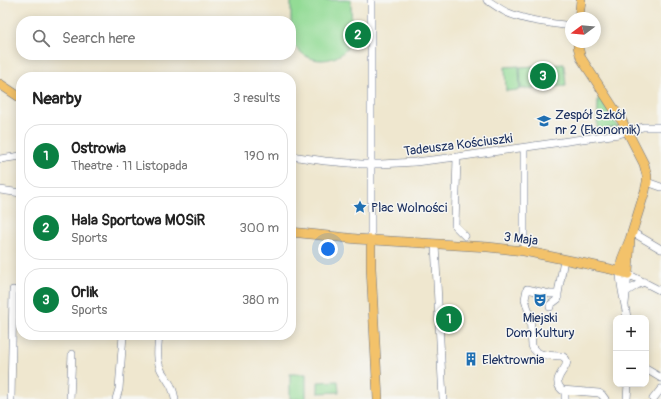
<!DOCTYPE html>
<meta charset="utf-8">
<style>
body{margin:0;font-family:Pangolin,sans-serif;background:#f2f2f2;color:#222}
.controls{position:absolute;right:12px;bottom:12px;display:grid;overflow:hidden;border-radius:8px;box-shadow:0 2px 10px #0003}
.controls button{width:36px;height:36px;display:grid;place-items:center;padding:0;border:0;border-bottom:1px solid #e0e0e0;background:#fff;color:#222;font:20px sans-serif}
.compass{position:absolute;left:565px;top:12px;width:36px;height:36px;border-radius:50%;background:#fff;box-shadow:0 2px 10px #0003;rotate:254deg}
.you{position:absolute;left:328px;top:249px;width:14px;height:14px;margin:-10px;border:3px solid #fff;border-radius:50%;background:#1a73e8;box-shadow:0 0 0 6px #1a73e833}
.badge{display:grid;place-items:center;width:26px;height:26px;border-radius:50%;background:#0b8043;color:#fff;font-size:13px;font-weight:700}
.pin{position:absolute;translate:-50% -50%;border:2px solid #fff;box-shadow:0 1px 4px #0006}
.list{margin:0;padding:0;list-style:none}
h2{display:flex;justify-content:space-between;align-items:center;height:52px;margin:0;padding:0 16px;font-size:17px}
h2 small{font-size:13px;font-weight:400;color:#767676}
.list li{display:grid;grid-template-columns:26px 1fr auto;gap:12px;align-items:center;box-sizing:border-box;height:64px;margin:0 8px 8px;padding:0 8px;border:1px solid #e0e0e0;border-radius:16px}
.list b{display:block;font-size:15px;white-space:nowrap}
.list p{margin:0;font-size:13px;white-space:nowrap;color:#767676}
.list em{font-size:13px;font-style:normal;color:#767676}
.icon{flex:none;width:22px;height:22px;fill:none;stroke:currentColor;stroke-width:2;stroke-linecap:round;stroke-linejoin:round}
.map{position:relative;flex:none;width:661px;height:399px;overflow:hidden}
.search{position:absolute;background:#fff;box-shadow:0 2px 10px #0003;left:16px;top:16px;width:280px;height:44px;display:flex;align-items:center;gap:10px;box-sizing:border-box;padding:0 14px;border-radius:16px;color:#767676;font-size:15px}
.panel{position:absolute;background:#fff;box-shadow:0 2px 10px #0003;left:16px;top:72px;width:280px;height:268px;border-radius:16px}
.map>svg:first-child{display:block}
.green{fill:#93db95;stroke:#57857a}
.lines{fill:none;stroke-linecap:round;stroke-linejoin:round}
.minor-casing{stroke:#656f86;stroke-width:8}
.major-casing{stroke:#656f86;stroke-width:10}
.minor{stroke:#fff;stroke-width:7}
.major{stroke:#f3c26a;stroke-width:9}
.labels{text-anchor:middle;stroke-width:3;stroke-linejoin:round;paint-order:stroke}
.poi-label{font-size:13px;fill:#1b2f5e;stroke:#f6f6f2;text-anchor:start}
.street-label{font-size:13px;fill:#1b2f5e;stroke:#f6f6f2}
</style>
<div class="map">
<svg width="661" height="399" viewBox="0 0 661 399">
<rect width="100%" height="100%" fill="#f6f6f2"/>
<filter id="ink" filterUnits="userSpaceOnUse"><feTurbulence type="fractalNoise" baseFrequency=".025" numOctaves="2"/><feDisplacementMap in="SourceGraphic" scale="8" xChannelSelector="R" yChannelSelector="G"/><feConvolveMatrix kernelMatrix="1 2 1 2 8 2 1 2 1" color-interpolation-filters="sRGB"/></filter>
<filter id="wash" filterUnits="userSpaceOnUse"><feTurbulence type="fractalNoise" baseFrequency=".012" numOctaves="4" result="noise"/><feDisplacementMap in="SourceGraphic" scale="16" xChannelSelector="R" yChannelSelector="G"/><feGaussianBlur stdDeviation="0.9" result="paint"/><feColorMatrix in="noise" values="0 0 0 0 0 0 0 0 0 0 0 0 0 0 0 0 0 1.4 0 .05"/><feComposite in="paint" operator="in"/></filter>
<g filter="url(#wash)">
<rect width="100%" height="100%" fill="#efe7cf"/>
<path class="green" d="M291 0H351C351 11 353 39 348 47 345 51 340 55 336 57 321 63 306 60 296 47L291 48Z
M564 64 566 86 521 89 520 67Z
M519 66 520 90 506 91 505 67Z
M600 97 618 127 597 130 598 99Z
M290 374H306V399H290Z
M338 381 339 392 318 393V382Z"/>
</g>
<g filter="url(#ink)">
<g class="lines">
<g class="minor-casing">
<path id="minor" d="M371 0V240
M487 0C493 4 500 9 506 12 526 21 549 23 571 26
M291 156 325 161 361 164H381L415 162 457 157 582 139 619 134 643 127H661
M457 157 455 226 465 236
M0 159 21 156
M647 182 661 187
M0 190 21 193
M632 232 661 249
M435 244 443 399
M524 251V148
M564 259 558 294H550L527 289 525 299 530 316 532 346C536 357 552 355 562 356 578 365 547 376 562 390L599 393 602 395 605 399
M620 272C620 287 625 302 627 318
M626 292 637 285 644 282
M625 304 628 274 661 291
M550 307V305L558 299V294
M159 335C158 346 156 360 161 370 163 374 166 377 168 381 172 386 174 393 175 399
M646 369 661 378
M565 391V399
M11 399 13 290
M70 399 72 354
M116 399 119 389 123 335
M627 399 628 384
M653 399 661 389"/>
</g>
<g class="major-casing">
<path id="major" d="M579 18 581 0
M578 42V47L581 58 622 121 644 164 647 176V182L645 191 630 239 622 259 620 272
M0 84 21 98
M291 232 357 239 488 247 524 251 582 263 610 269 628 274 630 239
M371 240V268L378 399"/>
</g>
<use href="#minor" class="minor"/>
<use href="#major" class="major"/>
</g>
</g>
<defs>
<g id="school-bare" transform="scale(1.08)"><path d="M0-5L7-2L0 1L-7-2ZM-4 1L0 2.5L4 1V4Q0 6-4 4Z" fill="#1f6fb2" stroke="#f6f6f2" stroke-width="2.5" paint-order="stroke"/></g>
<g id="sight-bare" transform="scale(1.08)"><path d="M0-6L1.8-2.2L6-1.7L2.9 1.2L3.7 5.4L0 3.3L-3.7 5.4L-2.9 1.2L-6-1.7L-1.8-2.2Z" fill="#1f6fb2" stroke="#f6f6f2" stroke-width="2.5" paint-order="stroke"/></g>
<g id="theatre-bare" transform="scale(1.08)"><path d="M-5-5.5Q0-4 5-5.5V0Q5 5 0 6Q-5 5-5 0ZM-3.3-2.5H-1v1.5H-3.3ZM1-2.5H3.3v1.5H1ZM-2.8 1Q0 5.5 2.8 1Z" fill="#1f6fb2" stroke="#f6f6f2" stroke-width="2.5" paint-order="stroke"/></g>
<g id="building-bare" transform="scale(1.08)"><path d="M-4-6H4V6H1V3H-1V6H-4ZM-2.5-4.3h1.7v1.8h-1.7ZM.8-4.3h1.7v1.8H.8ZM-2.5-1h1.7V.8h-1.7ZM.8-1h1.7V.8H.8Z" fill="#1f6fb2" stroke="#f6f6f2" stroke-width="2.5" paint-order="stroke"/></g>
</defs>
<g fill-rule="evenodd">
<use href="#school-bare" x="544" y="121"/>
<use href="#sight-bare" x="360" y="207"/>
<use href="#theatre-bare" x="540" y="300"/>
<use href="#building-bare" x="471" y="359"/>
</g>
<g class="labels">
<g class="poi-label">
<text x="555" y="119">Zespół Szkół<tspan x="555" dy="15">nr 2 (Ekonomik)</tspan></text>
<text x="371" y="212">Plac Wolności</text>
<text x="540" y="322" text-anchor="middle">Miejski<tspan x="540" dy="15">Dom Kultury</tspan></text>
<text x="482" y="364">Elektrownia</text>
</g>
<g class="street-label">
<text transform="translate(458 144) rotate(-7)" y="5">Tadeusza Kościuszki</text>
<text transform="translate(521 238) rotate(7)" y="5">3 Maja</text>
</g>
</g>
</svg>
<div class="controls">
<button>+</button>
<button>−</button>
</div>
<svg class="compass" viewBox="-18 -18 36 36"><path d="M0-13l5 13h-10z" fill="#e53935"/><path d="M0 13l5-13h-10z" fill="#767676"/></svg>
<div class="you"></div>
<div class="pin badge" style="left:449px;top:319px">1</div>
<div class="pin badge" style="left:358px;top:35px">2</div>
<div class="pin badge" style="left:543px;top:76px">3</div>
<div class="search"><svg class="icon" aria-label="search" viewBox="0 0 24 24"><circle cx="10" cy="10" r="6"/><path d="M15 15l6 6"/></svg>Search here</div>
<section class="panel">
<h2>Nearby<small>3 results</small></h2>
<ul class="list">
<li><span class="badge">1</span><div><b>Ostrowia</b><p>Theatre · 11 Listopada</p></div><em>190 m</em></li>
<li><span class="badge">2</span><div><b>Hala Sportowa MOSiR</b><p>Sports</p></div><em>300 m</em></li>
<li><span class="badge">3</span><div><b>Orlik</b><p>Sports</p></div><em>380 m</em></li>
</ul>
</section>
</div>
